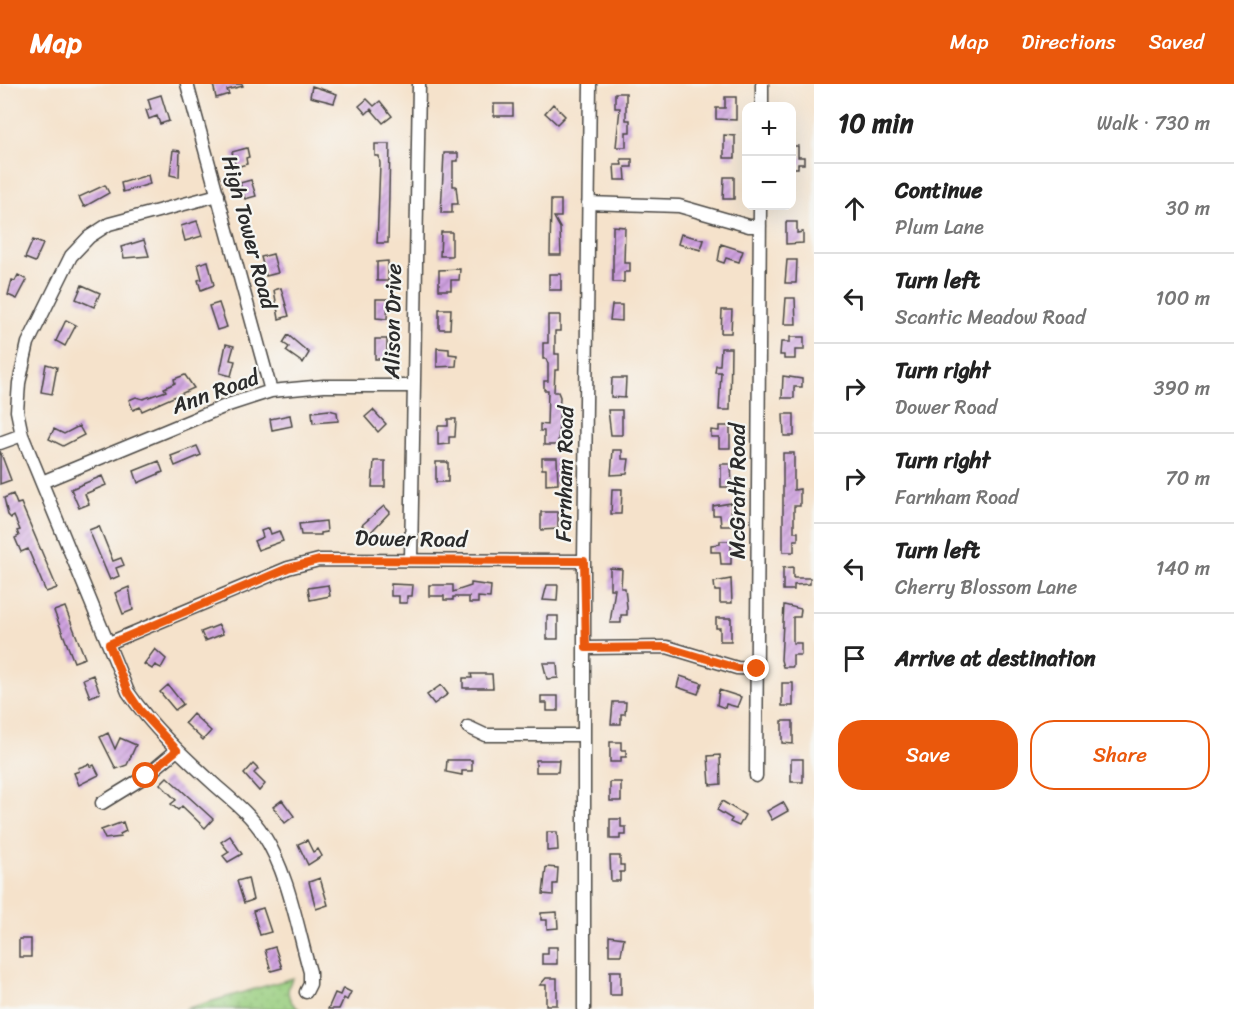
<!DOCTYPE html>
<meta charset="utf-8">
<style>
body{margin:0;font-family:Sriracha,sans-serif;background:#f6f6f6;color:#222}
.controls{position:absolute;right:18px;top:18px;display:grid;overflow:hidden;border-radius:12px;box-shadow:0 6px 24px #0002}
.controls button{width:54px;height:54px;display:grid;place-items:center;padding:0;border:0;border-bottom:2px solid #e0e0e0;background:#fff;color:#222;font:30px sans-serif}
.stop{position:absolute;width:18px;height:18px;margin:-14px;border:4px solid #ea580c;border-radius:50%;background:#fff}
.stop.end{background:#ea580c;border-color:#fff;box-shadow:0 2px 6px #0008}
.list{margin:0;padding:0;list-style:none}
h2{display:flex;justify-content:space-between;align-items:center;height:78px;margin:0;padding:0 24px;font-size:26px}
h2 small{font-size:20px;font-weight:400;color:#767676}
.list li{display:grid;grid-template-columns:39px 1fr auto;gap:18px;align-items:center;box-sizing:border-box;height:90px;padding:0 24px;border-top:2px solid #e0e0e0}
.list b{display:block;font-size:22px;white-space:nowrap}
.list p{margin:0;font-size:20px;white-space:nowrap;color:#767676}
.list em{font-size:20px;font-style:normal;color:#767676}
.actions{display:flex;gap:12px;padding:18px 24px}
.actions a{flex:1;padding:14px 0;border:2px solid #ea580c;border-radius:24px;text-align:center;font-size:21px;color:#ea580c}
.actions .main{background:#ea580c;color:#fff}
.icon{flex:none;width:33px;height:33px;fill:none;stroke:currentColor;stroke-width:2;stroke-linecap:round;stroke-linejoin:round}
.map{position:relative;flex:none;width:814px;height:925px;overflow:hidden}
header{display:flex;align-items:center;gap:36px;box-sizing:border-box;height:84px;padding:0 30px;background:#ea580c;color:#fff}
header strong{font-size:28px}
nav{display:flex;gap:33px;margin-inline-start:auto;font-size:21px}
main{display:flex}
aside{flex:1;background:#fff}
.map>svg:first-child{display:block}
.green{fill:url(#green-dots);stroke:#627c55;stroke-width:1.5}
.building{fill:url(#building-hatch)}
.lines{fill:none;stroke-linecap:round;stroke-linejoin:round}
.minor-casing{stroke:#494643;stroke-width:15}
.minor{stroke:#fff;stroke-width:12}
.route{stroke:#ea580c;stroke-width:8}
.labels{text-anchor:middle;stroke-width:4.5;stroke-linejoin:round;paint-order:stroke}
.street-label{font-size:22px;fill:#2b2b2b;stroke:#f6f6f2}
</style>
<header>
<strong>Map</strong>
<nav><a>Map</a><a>Directions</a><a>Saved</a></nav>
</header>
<main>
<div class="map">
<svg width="814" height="925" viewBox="0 0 814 925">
<defs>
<pattern id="green-dots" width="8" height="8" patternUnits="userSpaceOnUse" patternTransform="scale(1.5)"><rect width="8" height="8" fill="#99ce7f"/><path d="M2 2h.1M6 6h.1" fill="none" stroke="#84b16e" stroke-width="1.8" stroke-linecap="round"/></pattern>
<pattern id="building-hatch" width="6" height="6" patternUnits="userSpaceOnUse" patternTransform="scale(1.5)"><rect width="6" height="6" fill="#cfa1e0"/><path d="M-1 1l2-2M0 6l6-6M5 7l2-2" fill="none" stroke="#a883b6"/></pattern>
</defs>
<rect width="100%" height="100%" fill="#f6f6f2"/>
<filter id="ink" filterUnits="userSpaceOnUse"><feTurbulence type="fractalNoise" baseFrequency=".0167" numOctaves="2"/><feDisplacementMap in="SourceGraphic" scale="12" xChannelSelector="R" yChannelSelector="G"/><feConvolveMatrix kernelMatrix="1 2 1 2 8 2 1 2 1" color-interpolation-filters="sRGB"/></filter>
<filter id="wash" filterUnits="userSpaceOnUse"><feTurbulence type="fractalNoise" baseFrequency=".008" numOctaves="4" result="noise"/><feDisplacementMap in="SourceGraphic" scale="24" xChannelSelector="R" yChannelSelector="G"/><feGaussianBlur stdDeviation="1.35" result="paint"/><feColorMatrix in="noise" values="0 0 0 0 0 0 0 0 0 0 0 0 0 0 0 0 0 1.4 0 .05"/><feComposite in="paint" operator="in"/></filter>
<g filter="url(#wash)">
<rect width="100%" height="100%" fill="#f5e2cb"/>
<path class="green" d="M293 894C285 905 287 917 299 925H185Z"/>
<g id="blocks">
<path class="building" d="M213 0H242L243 2 227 6 229 10 216 14Z
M312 2 337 10 334 19 310 13Z
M615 9H626V36H630V48H626V63H616L620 24H615Z
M161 11 169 37 160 40 157 32 149 35 146 26 151 25 148 15Z
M725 13H736V36L716 35V24H725Z
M367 15 374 22 380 17 392 32 383 39 371 25 366 30 359 22Z
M494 20H513V32H494Z
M553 20 565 32 557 40 545 29Z
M724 51 735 52V74H724Z
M375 60H390L388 159H377L380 80 379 72H375Z
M792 62H798V73H804V80H798V84H792Z
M247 64 249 73 246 74 247 80 236 83 232 68Z
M173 66 180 67 179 93 170 91Z
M444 69H458V77H453V102H456L458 120H452V129H441Z
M621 75H632V83H625L626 96H615L614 81H622Z
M148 91 150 100 123 108 121 99Z
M724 93H734V115H723Z
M251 96 256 112 245 115 240 99Z
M105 101 109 109 84 123 79 113Z
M551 116H561V133H554L560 144 561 171H550Z
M197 137 202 152 185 157 181 142Z
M786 138H797V149L803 148V159L786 160Z
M613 142 625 143 624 179H630V188H624V198H613Z
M441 148H452V172H440Z
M681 150 704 156 701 166 678 160Z
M33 156 43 160 35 178 25 174Z
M144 156 149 172 124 174 121 163Z
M721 160 743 167 739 178 726 174 724 179 718 177Z
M273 170 278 189 266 192 261 173Z
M787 176H797L796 199H785Z
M208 177 214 201 201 206 198 196 202 195 198 180Z
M388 177V197H377V178Z
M460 185 459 196H451V206H439V186Z
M549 190H561V206H549Z
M18 191 27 196 17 215 8 211 12 196 15 197Z
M82 201 100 209 94 223 76 215Z
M281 204 289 232 279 235 274 206Z
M786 214H795L796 240H784Z
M376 215H388L387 235 376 234Z
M219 219 227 243 217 246 209 222Z
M612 221H622V237L610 236Z
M439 225H451L450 245H439Z
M722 226H732L731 249H721Z
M548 231H560V247H555V270H559V286H555L554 308H558L560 313 558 361H544V347H540V340L547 341 548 306H544V297H548V280L546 275H543V259H548Z
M66 236 76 241 65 262 56 257Z
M288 251 309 269 303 279 286 267 289 263 283 259Z
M790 253H804V266H795V275H784V271H780L781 258H790Z
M375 255H387V275H375Z
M226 260 234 262 230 276 235 277 231 292 220 289Z
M437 264 449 265V270L457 271 456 282 437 283Z
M721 264H731L730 326H719L721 288H715L716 281H720Z
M46 280 57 283 52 310 41 308Z
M185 291 194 304 142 327 140 323 133 326 129 316 136 313 143 315 166 307 164 304 175 299 174 295Z
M783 292 802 295V303H794V314H782Z
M612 294H626L625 314 611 313Z
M329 326 337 328 338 337 313 339 312 328Z
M373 326 386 340 378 348 365 333Z
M608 326H622V351H611Z
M783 330H794V352H784Z
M290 331 292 342 272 346 270 335Z
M448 335H456L455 353H449V360L438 361V342H448Z
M79 342 84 351 63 362 49 355 54 345 64 350Z
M719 342H730V364H719V353H711V346L719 347Z
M197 362 201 371 175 382 171 372Z
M613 366H622V375H629L627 390 611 391Z
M0 367 11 396 0 400Z
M783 369H794V406L800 405V422H794V448H798V456H794V468H783Z
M542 374H557L558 400 546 401V385H542Z
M159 377 163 388 138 399 134 387Z
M374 377H385V403H372Z
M436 378H448V398H436Z
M721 380H731L732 403H721Z
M102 392 106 401 85 410 89 420 79 424 71 405Z
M612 405H622L621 430H611Z
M13 410 17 420 21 419 57 504 46 508 28 465 21 468 15 454 19 452 17 447 20 446 14 432 11 434 8 431 4 414Z
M731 419 732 442H721L720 431H713V422Z
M384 422 390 428 370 449 362 441Z
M541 428H558V445L541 446Z
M326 437 327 448 321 449V451H301L299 440Z
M99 442 113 477 121 474 124 481 116 484 119 492 110 496 89 446Z
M269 444 271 450 279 447 283 457 258 466 254 457 263 453 261 447Z
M720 457H731V480H721L720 468H711V461L720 460Z
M793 483V494H810V500L794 501V506H783V484Z
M610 484 622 485 621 504H625L627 523V531H621V539H610L615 505H610Z
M731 495 732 519H720V507H715L714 498Z
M471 499 491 502 490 514 478 513V519H469V513H453V516H444V512H429V501H453V508L471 502Z
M391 500 413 501 412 512H407V519H399V512H391Z
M328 501 330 512 310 516 308 504Z
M547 501H558L557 517 543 516Z
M129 503 133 526 123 530 115 509Z
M784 521 801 525 800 533H793V559H801V571H793V583H783L781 576Z
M65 523 85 574 74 578 54 527Z
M547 532H558V555H547Z
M716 534H731V557H720V544H716Z
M219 541 223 550 205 557 201 548Z
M155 565 166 575 161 584 155 581 152 585 144 580Z
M543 579H557L558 594 547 595Z
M471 590H492L493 604H463V594H472Z
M93 591 100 609 90 613 83 595Z
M680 592 702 599 698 610 677 603Z
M782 599H793V622H782Z
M168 601 183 620 175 626 160 608Z
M441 601 448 610 434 620 427 611Z
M719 606 741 613 737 623 726 620 725 624 717 621Z
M541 612H558V627H547V619H541Z
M613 618H626L625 630H621V640H611Z
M193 630 211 647 203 656 185 639Z
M782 637H793V660L782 659Z
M108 649 115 665 120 654 136 661 127 681 116 685 100 653Z
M610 658H621V666H626V673H621V678H610Z
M720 671 721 700 710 701 708 672Z
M791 675H803V698H791Z
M447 676H472V687H462V691L446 688Z
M536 676H559L558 688H536Z
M89 680 90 683 94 681 99 691 79 701 74 689 79 687 78 684Z
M253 680 258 685 254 689 265 700 259 707 244 690Z
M167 693 213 735 205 744 182 722 178 726 171 720 176 716 160 700Z
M610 698H621V717H610Z
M282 716 294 732 285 739 273 723Z
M722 717 745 731 739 742 730 738 732 735 717 726Z
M783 718 788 727 772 736 767 727Z
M610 735H621V743H626V751H620V755H610Z
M123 738 126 747 120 750 121 753 105 755 101 746Z
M547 748H557L558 766 547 767Z
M230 752 242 770 228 778 223 772 229 768 221 758Z
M307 756 313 768 318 765 322 772 308 781 298 760Z
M610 772H620V781H624V788H620V797H611Z
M546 783 558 784 557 800H553V811L543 810Z
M248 794 253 816 244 819 237 797Z
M320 794 328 821 316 825 309 798Z
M263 824 271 848 260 851 253 827Z
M557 828 558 844 547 845V836H541V829Z
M609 852 624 854 621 871H609Z
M19 855H31V873H19Z
M275 863 282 884 271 887 265 866Z
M548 863H557V880H542V870H548Z
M610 887H621V911H610Z
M546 894H557V921H546V901H540Z
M343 904 351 908 347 916 344 914 339 925H328L335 909 340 911Z"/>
</g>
</g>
<g filter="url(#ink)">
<use href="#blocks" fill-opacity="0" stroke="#494643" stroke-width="1.5"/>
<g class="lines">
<g class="minor-casing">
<path id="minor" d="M187 0 271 307
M762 22V0
M218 111 109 140 89 153 71 172 28 259 19 299 17 327 22 351 128 608C152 643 183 672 215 701 232 716 251 731 263 750 289 790 297 843 310 888V900L306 908
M588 119 679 122 749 142H760
M0 359 22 351
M42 398 228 321 271 307 324 302H412
M411 475 419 0
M109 559 288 484 319 476 584 477
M586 564 667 563 737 584 757 585
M468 643 485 651H584
M756 692 760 122
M102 719 146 692 177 666
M584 925V477L590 0"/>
</g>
<use href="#minor" class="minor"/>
</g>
</g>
<g class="lines" filter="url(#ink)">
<path class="route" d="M146 692 177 666 140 626 128 608 109 560 288 484 319 476 584 477 586 564 666 563 737 584 757 585"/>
</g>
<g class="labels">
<g class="street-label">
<text transform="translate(250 148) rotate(75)" y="8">High Tower Road</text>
<text transform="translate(392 237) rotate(-89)" y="8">Alison Drive</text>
<text transform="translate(215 307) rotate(-20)" y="8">Ann Road</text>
<text transform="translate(564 390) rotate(-89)" y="8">Farnham Road</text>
<text transform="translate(737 407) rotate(-90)" y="8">McGrath Road</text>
<text transform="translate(411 454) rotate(1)" y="8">Dower Road</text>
</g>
</g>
</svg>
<div class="controls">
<button>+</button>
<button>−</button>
</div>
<div class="stop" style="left:146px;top:692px"></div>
<div class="stop end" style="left:757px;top:585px"></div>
</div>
<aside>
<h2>10 min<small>Walk · 730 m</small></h2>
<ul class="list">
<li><svg class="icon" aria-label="ahead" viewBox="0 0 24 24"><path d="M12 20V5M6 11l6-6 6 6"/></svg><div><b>Continue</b><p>Plum Lane</p></div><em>30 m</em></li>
<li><svg class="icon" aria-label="left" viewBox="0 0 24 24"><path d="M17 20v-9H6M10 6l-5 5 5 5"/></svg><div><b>Turn left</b><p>Scantic Meadow Road</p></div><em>100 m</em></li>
<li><svg class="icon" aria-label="right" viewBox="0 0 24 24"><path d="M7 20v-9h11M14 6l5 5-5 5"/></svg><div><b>Turn right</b><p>Dower Road</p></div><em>390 m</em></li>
<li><svg class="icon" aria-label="right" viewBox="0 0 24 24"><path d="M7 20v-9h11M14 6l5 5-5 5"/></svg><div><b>Turn right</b><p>Farnham Road</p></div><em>70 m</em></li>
<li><svg class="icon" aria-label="left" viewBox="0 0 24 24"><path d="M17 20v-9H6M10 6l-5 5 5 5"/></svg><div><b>Turn left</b><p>Cherry Blossom Lane</p></div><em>140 m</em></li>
<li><svg class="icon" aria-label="arrive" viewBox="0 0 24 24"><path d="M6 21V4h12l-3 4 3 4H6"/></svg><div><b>Arrive at destination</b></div></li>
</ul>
<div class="actions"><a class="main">Save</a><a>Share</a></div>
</aside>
</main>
